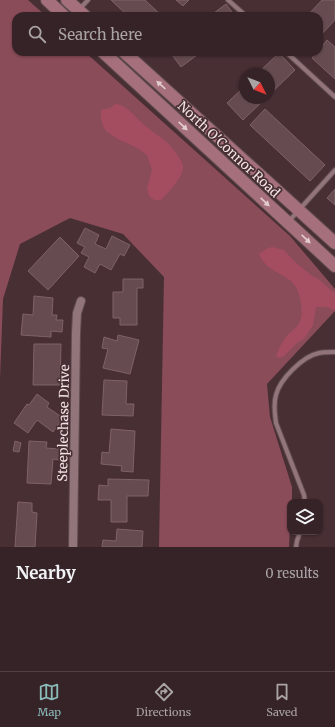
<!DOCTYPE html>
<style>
body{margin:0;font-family:Merriweather,serif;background:#3d2b2f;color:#f1f3f6}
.controls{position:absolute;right:12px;bottom:12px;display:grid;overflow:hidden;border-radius:8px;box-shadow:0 1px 3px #0004}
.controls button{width:36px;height:36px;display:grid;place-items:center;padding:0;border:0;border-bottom:1px solid #504044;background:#362327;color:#f1f3f6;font:20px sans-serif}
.compass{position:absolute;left:239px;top:68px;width:36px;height:36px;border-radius:50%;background:#362327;box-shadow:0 1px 3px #0004;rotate:132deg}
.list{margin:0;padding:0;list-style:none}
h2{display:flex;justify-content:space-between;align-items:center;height:52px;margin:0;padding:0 16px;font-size:17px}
h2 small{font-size:13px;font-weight:400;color:#aaa4a7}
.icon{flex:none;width:22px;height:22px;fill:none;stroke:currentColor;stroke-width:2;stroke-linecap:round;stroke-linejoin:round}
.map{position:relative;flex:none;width:335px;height:547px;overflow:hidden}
.search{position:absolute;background:#362327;box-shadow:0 1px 3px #0004;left:12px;right:12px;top:12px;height:44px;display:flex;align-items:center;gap:10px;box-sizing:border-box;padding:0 14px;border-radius:12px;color:#aaa4a7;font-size:15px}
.sheet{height:124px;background:#362327}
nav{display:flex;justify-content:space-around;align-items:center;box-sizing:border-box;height:56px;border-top:1px solid #504044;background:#362327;font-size:11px;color:#aaa4a7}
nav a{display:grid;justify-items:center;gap:2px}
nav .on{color:#8bbbb9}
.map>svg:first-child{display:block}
.green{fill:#8a4c59}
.water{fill:#a44c60}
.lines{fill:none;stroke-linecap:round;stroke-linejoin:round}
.river{stroke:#a44c60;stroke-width:16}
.building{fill:#664c50;stroke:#7e6267}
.service-casing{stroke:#604c50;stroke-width:6}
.minor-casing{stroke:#604c50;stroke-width:10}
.secondary-casing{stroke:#604c50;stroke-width:14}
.service{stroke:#92757a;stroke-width:4}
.minor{stroke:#92757a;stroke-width:8}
.secondary{stroke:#a5707b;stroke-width:12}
.oneway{fill:#e3ccd0}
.labels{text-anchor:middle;stroke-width:3.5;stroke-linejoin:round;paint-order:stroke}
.street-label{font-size:13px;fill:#f3e3e5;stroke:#482f34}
</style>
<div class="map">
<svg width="335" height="547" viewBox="0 0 335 547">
<rect width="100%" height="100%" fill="#482f34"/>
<path class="green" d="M0 0H28L46 16H16V52H85L290 236 335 289V311L267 384 270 417 292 487V502H290V525L289 547H159L164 277 123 234 70 218 20 244 3 299 0 379Z"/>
<path class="water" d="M115 104C126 104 134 116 142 123 155 135 168 139 178 156 180 159 183 163 183 167 183 177 168 193 161 200H154L149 196 147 189 152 170 147 155 139 149 116 138 106 131 103 126 101 118V110L110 108Z
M272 247 284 250 296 263 321 283 330 296 327 307H316L313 325 304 339 298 342 284 356 279 358 276 356C278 351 283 340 286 337 291 330 299 328 301 318 303 307 300 289 291 281 279 272 265 269 259 254L266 249Z"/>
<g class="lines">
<path class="river" d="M313 285 328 298 335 302"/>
</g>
<path class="building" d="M111 0H145L162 16H128Z
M176 0H189L183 6Z
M322 0H335V20L319 37V16H307Z
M226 4 235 16H210Z
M327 40 335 47V79L312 58 317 52H319V50Z
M170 52H201L181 67Z
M279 53 295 70 269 95V74H257Z
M245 86V98H266L243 120 227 103Z
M265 109 325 165 310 181 250 125Z
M335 189V205L327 198Z
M85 228 99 235 95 244 106 249 112 236 130 245 124 256 120 254 111 270 100 264 95 273 84 267 89 257 81 253 85 247 77 243Z
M60 237 79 256 48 290 28 271Z
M123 279H143V288H137V325H120V318H113V292H123Z
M34 296 53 298 52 315H57L56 320H63L62 332 51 331V337L21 335 23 314 33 315Z
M118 335 139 340 130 374 103 368 108 349 102 348 104 337 117 341Z
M34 344H61L60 385H33Z
M104 380 127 381 126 404H134L133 416 102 415Z
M37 394 49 403 47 407 63 418 53 432 37 420 28 433 14 423 27 404 29 405Z
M111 429 135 431 133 472 121 471 122 466 101 464 102 452 109 453Z
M15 441 21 443 19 452 13 451Z
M29 441 47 442 46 448 60 449 59 460 53 459 51 484 27 483Z
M108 479 149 480 148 496H127V522H111V500H98L99 485 108 486Z
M18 502 32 503V512L37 513 35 547H15Z
M117 529 143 531 142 547H102L103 540 116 541Z"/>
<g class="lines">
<g class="service-casing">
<path id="service" d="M228 0 246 16
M73 16 88 0
M286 52 335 97
M289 221 335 170
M305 502 304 495 276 423C275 414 273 405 276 395 280 379 303 356 319 353 324 352 330 352 335 352
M296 547 297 541 300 532"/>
</g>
<g class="minor-casing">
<path id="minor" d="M73 547 76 333 77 313 81 301"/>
</g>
<g class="secondary-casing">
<path id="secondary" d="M47 0 64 16
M67 0 85 16
M103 52 335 266
M124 52 335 243"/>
</g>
<use href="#service" class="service"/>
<use href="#minor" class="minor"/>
<use href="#secondary" class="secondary"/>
</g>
<defs><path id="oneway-solid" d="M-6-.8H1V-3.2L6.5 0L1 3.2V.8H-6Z"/></defs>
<g class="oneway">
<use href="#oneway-solid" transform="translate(161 85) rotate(-138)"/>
<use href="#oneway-solid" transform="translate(183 126) rotate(43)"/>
<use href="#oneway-solid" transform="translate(265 202) rotate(43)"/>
<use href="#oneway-solid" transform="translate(306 239) rotate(43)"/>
</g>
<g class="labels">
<g class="street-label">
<text transform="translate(229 149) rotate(43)" y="5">North O'Connor Road</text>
<text transform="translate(63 423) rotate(-89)" y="5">Steeplechase Drive</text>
</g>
</g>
</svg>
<div class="controls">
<button><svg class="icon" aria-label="layers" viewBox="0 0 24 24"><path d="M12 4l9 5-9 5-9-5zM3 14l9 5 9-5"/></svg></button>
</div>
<svg class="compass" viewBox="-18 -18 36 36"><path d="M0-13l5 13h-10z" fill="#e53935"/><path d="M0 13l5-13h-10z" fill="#aaa4a7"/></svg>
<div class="search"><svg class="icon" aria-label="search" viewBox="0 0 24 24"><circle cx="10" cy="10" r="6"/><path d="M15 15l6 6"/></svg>Search here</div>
</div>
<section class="sheet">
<h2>Nearby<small>0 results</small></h2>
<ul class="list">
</ul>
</section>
<nav>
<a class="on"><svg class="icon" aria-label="map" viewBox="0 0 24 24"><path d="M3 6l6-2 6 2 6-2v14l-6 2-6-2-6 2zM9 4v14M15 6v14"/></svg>Map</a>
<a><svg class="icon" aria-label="directions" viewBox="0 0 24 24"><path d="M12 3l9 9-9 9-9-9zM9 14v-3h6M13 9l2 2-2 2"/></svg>Directions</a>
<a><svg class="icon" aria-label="saved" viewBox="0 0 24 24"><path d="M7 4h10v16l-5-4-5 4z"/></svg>Saved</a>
</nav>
